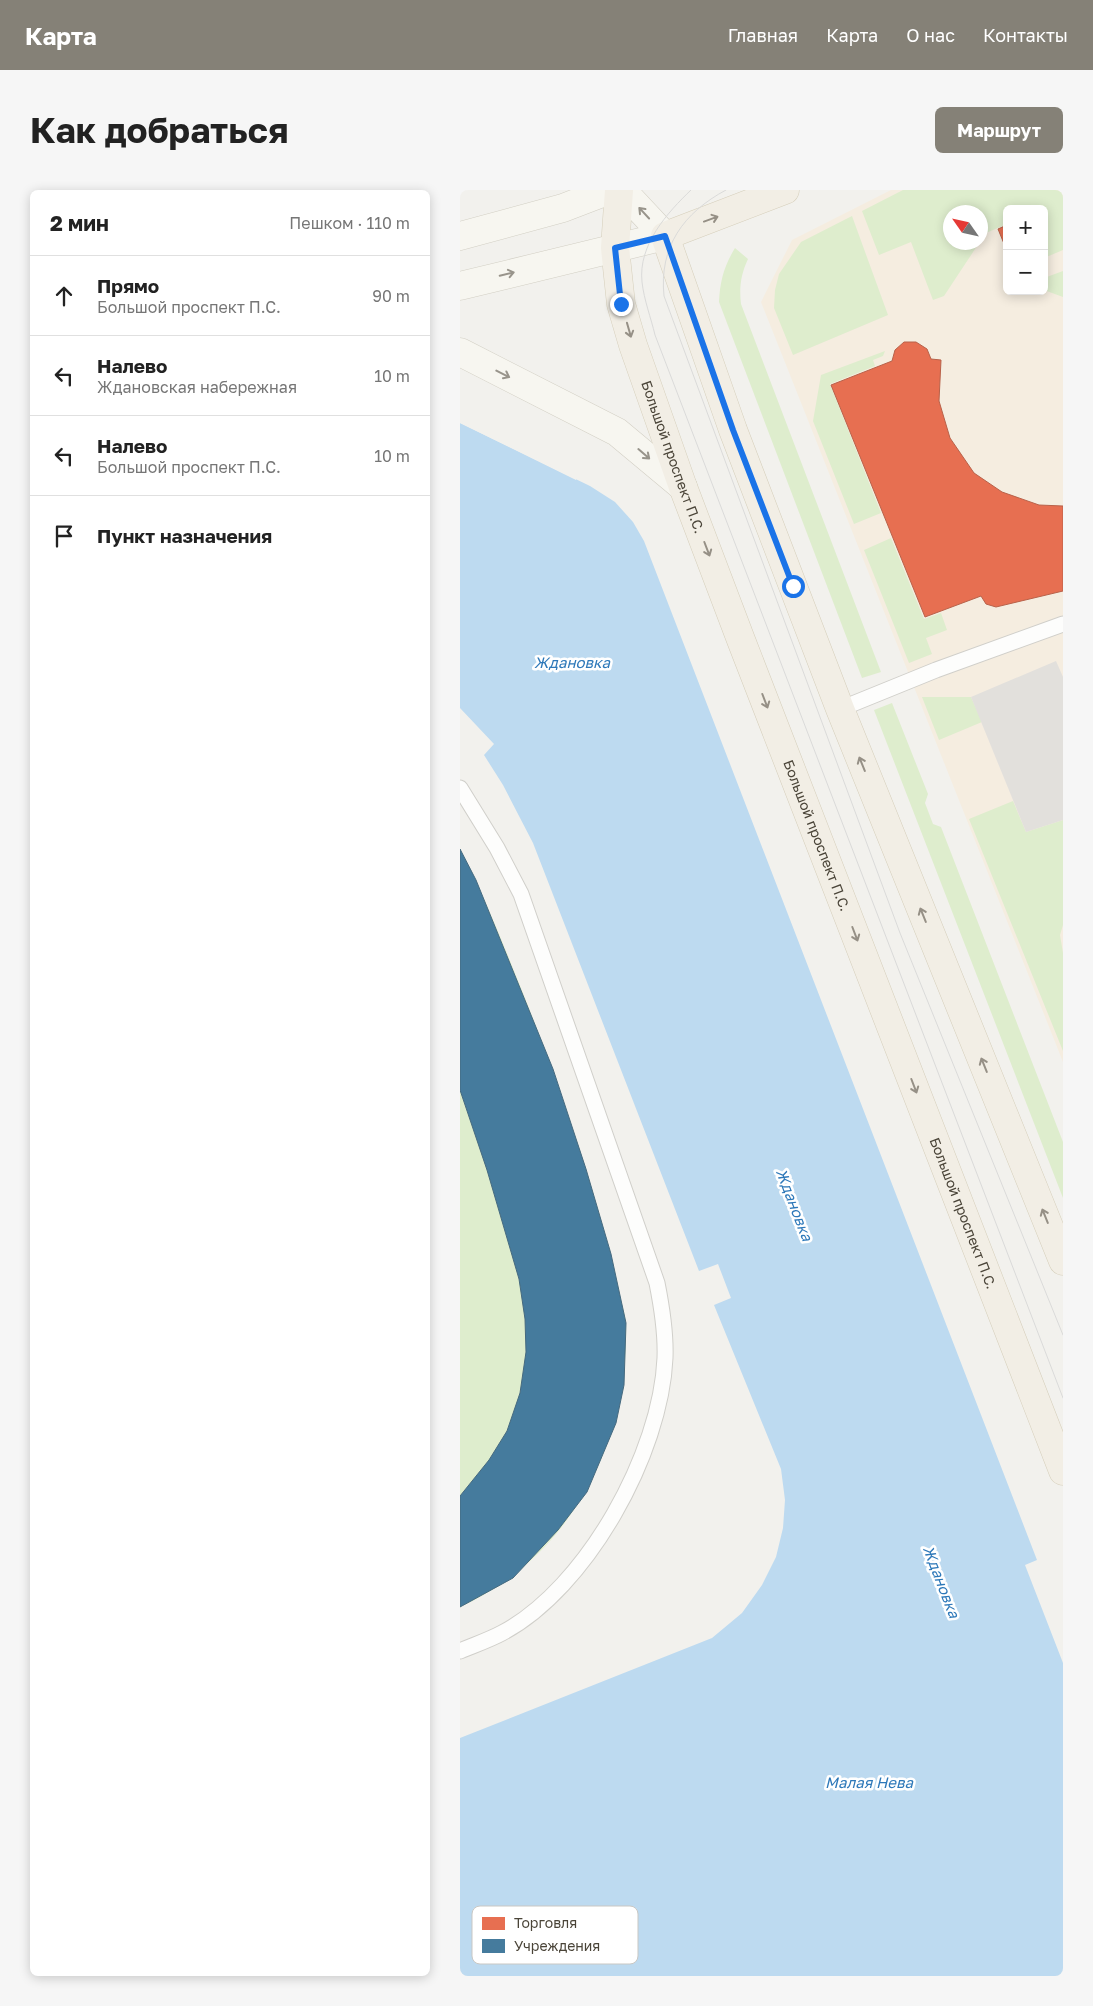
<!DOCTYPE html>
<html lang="ru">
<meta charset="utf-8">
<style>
body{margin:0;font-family:"Golos Text",sans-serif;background:#f6f6f6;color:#222}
.controls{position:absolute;right:15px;top:15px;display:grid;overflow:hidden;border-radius:8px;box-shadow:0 2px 12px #0003}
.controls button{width:45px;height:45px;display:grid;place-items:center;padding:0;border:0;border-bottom:1px solid #e0e0e0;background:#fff;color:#222;font:25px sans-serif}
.compass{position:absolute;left:483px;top:15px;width:45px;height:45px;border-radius:50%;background:#fff;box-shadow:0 2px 12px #0003;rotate:304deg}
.stop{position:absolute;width:15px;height:15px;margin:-11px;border:4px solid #1a73e8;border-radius:50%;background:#fff}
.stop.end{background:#1a73e8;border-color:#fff;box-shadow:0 1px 5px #0008}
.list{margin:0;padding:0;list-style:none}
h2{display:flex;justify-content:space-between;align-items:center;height:65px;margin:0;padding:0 20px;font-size:21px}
h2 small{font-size:16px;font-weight:400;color:#767676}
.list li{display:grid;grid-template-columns:32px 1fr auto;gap:15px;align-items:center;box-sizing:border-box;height:80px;padding:0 20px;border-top:1px solid #e0e0e0}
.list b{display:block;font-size:19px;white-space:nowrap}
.list p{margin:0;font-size:16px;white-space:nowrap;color:#767676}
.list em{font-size:16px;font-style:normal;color:#767676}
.icon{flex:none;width:28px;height:28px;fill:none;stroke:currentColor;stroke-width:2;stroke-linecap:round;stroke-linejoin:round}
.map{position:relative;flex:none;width:603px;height:1786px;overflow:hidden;border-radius:8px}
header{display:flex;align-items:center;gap:30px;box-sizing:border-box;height:70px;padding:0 25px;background:#858177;color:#fff}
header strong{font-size:24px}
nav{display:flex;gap:28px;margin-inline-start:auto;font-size:18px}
.intro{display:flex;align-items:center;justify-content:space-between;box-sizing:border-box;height:120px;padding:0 30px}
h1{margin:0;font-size:35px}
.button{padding:12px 22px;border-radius:8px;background:#858177;color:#fff;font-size:18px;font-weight:700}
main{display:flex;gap:30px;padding:0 30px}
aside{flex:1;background:#fff;border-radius:8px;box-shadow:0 2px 12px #0003}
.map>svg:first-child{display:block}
.commercial{fill:#f5ede0;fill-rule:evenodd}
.green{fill:#deedcd}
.parking{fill:#e2e0dc}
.water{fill:#bddaf0}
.pier{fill:#f2f1ed}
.shops{fill:#e76f51;stroke:#b8624a}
.public{fill:#457b9d;stroke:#466a7f}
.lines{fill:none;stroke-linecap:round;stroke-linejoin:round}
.service-casing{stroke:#d0cfca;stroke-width:17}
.secondary-casing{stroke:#d2cfc4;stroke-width:29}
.primary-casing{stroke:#d5ceba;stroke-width:29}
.service{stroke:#fdfdfc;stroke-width:15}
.secondary{stroke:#f7f6f0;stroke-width:28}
.primary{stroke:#f2eee5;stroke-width:28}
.tram{stroke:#dadad9;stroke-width:1}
.oneway{stroke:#98948b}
.oneway2{stroke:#969086}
.route{stroke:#1a73e8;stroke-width:6}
.labels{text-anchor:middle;stroke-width:5;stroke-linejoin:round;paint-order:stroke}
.street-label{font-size:14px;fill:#4a4438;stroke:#fff}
.water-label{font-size:15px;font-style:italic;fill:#2d78b9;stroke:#fff}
.key{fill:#fff;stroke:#c9c7c3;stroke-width:1}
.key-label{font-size:14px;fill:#4a4438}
</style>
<header>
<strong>Карта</strong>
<nav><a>Главная</a><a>Карта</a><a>О нас</a><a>Контакты</a></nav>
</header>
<div class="intro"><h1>Как добраться</h1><a class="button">Маршрут</a></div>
<main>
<aside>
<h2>2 мин<small>Пешком · 110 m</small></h2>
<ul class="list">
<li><svg class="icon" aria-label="ahead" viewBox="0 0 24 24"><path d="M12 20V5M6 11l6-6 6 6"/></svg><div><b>Прямо</b><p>Большой проспект П.С.</p></div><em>90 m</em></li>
<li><svg class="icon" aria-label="left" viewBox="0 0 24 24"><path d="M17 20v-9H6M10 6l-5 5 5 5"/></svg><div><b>Налево</b><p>Ждановская набережная</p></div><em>10 m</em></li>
<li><svg class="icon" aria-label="left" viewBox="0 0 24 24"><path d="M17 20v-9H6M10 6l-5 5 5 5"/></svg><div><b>Налево</b><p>Большой проспект П.С.</p></div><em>10 m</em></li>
<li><svg class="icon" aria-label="arrive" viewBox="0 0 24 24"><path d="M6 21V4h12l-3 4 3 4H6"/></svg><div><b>Пункт назначения</b></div></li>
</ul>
</aside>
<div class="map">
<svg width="603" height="1786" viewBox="0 0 603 1786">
<rect width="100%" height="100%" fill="#f2f1ed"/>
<path class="commercial" d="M431 0H603V872L301 112 332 50ZM547 19H584V101H547ZM490 22H520V52H490Z"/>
<path class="green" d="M443 0H603V60L584 68V19H547V34L526 43 521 50 520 22H490V52L519 53 484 106 473 110 451 52 419 65 402 21Z
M392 26 428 125 333 165 314 118 315 100 319 84 341 52Z
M275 58 288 69C281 84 279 97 281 114L421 482 402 488 259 112C260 91 264 76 275 58Z
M603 81V107L584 100V88Z
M425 161 423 166 413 170 415 176 370 194 421 323 394 334 353 231 361 185Z
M431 348 464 429 481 423 487 440 466 448 472 464 449 473 404 360Z
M462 507H511L522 532 479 550Z
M432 513 468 604 465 613 473 634 481 637 603 952V1008L414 520Z
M553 611 566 642 603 630V735L600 745 603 763V861L509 629Z
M0 659C25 707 45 758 65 808 93 879 118 950 139 1023 147 1050 154 1078 160 1106 162 1115 166 1126 166 1135 169 1252 110 1368 0 1417Z"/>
<path class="parking" d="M596 471 603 487V630L566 642 511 507Z"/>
<path class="water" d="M0 233 130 296 155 312 173 332 184 351 577 1370 565 1375 603 1473V1786H0V1548L252 1448 282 1423 302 1395 316 1367 323 1338 325 1310 321 1279 254 1115 271 1108 258 1074 239 1081 73 653 43 595 24 565 34 554 0 518Z"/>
<path class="pier" d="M0 230 117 287 116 290 0 233Z"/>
<path class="shops" d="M547 35V61L538 39Z
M444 152H456L467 159 471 169 481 170 479 211 490 248 514 283 542 302 579 315 603 316V401L536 417 526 414 521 406 465 427 371 195 432 171 435 160Z"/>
<path class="public" d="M0 659 16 690 93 879 126 979 151 1064 166 1133 164 1195 156 1233 127 1302 98 1340 53 1388 0 1417V1306L29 1270 47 1241 60 1203 66 1162 65 1129 59 1089 27 980 0 900Z"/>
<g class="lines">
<g class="service-casing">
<path id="service" d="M380 519 476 480 603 434
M0 598 37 658 61 704 197 1093C202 1118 206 1142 205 1168 201 1263 127 1398 42 1443 29 1450 14 1455 0 1461"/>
</g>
<g class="secondary-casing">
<path id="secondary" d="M162 0 205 46
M0 46 103 18 150 0
M0 96 205 46
M0 162 157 242 223 297"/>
</g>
<g class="primary-casing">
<g id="primary">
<path id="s1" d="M159 0 155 58 161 114 173 155 223 297 281 450 603 1281"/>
<path d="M325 0 205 46 273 240 380 519 603 1071"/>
</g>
</g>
<use href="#service" class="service"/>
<use href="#secondary" class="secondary"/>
<use href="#primary" class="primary"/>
<path class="tram" d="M231 0C207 23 178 55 182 92 184 110 191 128 195 145L603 1208
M266 0C223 23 199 57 204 106L440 743 603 1145"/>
</g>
<defs><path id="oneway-shaft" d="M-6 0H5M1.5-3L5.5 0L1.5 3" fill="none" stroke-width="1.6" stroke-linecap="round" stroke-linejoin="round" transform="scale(1.25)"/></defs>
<g class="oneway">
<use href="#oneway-shaft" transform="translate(184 23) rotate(-133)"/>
<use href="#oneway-shaft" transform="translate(47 84) rotate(-14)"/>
<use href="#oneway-shaft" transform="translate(43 184) rotate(27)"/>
<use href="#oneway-shaft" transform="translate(184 264) rotate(41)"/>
</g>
<g class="oneway2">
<use href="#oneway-shaft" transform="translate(251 29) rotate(-20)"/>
<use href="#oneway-shaft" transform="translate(169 140) rotate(74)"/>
<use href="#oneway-shaft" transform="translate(247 359) rotate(69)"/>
<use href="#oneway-shaft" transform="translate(305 511) rotate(69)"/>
<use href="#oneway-shaft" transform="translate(402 574) rotate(-112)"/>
<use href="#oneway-shaft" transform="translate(463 725) rotate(-112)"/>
<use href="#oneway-shaft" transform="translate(395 744) rotate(69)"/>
<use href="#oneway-shaft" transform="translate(524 875) rotate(-112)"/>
<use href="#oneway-shaft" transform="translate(454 896) rotate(69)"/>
<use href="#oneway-shaft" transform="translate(585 1026) rotate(-112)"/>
</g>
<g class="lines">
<path class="route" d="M161 114 155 58 205 46 273 240 333 396"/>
</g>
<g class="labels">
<g class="street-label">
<text dy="5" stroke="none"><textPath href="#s1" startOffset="276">Большой проспект П.С.</textPath></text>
<text dy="5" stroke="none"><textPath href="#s1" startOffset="681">Большой проспект П.С.</textPath></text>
<text dy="5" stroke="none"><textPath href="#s1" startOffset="1086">Большой проспект П.С.</textPath></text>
</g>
<g class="water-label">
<text x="112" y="478">Ждановка</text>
<text transform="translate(334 1015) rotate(69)" y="5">Ждановка</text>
<text transform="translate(481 1392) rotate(69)" y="5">Ждановка</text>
<text x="409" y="1598">Малая Нева</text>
</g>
</g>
<rect x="12" y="1716" width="166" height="58" rx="8" class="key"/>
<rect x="22" y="1727" width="23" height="13" fill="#e76f51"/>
<rect x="22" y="1749" width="23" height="14" fill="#457b9d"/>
<g class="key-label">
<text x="54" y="1738">Торговля</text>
<text x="54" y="1761">Учреждения</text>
</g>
</svg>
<div class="controls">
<button>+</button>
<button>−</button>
</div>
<svg class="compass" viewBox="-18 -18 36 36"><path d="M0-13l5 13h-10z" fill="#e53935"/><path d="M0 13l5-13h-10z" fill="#767676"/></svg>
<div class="stop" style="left:333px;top:396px"></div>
<div class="stop end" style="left:161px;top:114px"></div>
</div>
</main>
